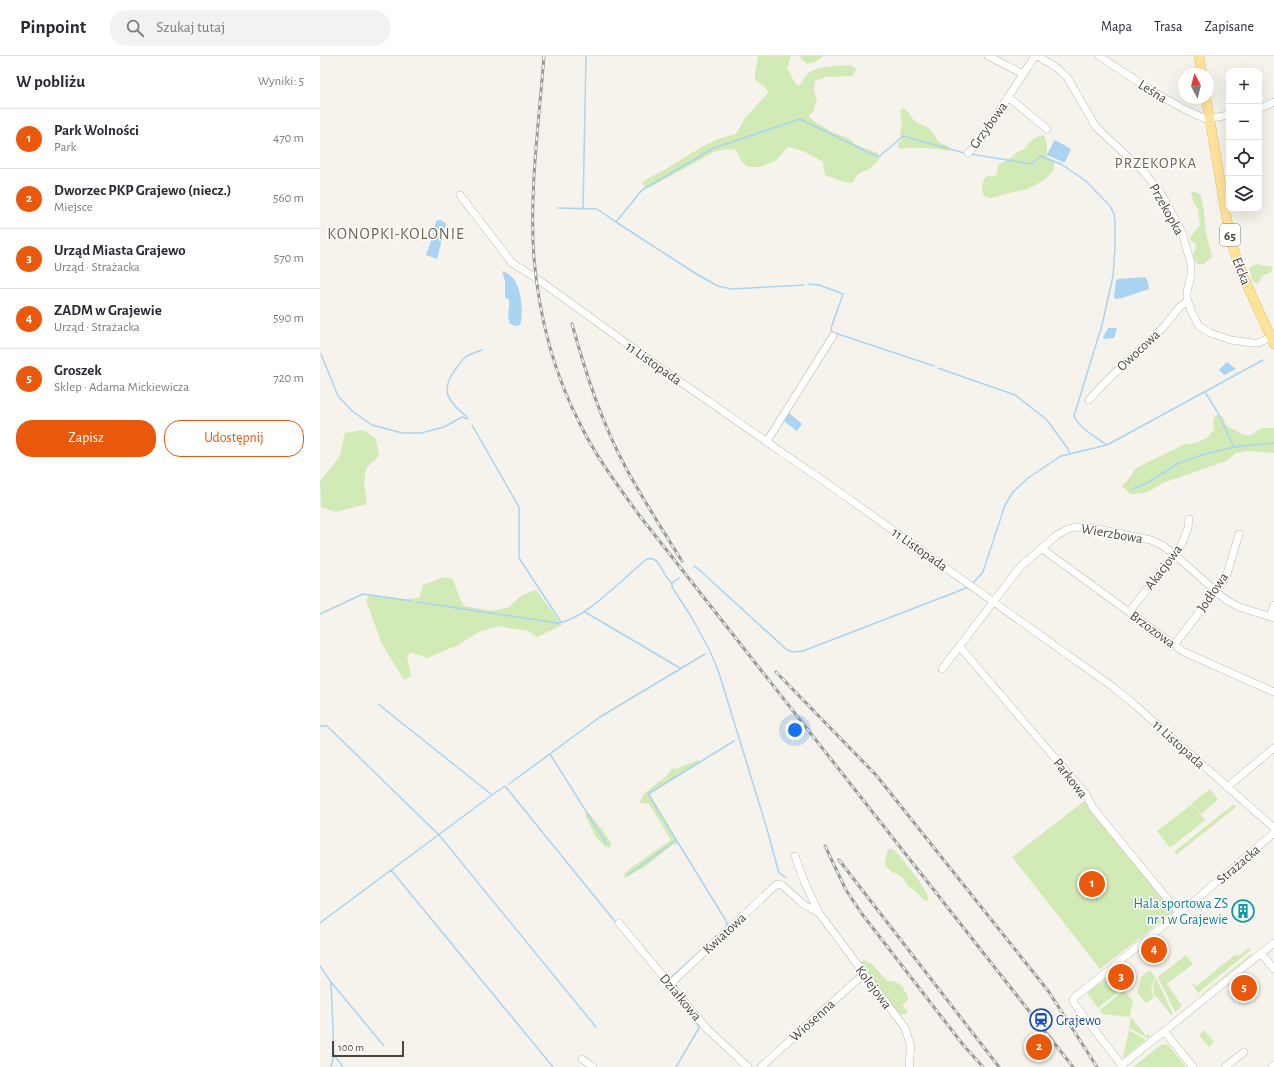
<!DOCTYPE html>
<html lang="pl">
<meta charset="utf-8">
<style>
body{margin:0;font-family:"Alegreya Sans",sans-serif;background:#f2f2f3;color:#2b2b33}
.controls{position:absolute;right:12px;top:12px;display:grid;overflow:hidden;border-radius:8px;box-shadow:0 4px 16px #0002}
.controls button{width:36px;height:36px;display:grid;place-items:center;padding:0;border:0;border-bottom:1px solid #e1e1e2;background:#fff;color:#2b2b33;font:20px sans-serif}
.compass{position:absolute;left:858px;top:12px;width:36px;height:36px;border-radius:50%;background:#fff;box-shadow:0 4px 16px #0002;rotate:353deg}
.scale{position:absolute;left:12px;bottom:10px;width:72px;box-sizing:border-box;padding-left:4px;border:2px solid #4b4439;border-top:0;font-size:11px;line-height:14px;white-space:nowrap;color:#4b4439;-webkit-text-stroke:3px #fff;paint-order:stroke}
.you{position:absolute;left:475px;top:674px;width:14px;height:14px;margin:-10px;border:3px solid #fff;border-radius:50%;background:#1a73e8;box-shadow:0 0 0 6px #1a73e833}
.badge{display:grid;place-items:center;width:26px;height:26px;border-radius:50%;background:#ea580c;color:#fff;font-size:13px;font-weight:700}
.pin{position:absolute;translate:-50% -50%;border:2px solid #fff;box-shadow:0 1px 4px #0006}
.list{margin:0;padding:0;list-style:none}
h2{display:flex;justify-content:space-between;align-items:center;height:52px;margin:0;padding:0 16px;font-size:17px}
h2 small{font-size:13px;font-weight:400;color:#7c7c81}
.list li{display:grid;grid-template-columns:26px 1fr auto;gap:12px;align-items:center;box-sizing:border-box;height:60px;padding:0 16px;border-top:1px solid #e1e1e2}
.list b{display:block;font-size:15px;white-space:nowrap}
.list p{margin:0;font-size:13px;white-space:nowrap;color:#7c7c81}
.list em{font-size:13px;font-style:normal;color:#7c7c81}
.actions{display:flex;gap:8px;padding:12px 16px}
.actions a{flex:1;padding:9px 0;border:1px solid #ea580c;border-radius:16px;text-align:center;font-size:14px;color:#ea580c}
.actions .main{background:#ea580c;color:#fff}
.icon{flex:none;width:22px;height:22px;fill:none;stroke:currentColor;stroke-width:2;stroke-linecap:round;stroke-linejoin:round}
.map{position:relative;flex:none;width:954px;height:1011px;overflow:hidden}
header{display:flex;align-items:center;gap:24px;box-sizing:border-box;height:56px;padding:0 20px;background:#fff;border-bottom:1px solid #e1e1e2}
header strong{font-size:19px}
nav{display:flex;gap:22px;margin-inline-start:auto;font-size:14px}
.search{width:280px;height:36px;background:#f2f2f3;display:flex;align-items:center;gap:10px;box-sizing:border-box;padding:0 14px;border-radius:16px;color:#7c7c81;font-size:15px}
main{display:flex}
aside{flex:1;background:#fff}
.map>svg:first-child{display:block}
.green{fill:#d2eab5}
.water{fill:#a9d4f2}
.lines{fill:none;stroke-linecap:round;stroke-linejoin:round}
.stream{stroke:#a9d4f2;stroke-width:1.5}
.minor-casing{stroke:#c2bbae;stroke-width:8}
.major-casing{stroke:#e6c16a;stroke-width:10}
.minor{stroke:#fff;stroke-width:7}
.major{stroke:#ffe39c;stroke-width:9}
.rail-casing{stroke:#9a9a9a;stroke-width:3}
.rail{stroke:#fff;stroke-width:1.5;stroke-dasharray:4.5;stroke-linecap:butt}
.labels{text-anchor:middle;stroke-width:3;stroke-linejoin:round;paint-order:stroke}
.shield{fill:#fff;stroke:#817c74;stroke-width:1}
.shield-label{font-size:13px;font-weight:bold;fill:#4b4439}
.street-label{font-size:14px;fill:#4b4439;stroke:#fff}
.culture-label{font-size:14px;fill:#0d838f;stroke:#fff;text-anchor:end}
.transit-label{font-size:14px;fill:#164399;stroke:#fff;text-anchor:start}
.neighbourhood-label{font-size:15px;letter-spacing:1px;fill:#6e6250;stroke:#fff}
.quarter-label{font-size:16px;letter-spacing:1px;fill:#6e6250;stroke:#fff}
</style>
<header>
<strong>Pinpoint</strong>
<div class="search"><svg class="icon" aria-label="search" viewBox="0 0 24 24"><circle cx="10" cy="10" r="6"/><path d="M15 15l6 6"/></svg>Szukaj tutaj</div>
<nav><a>Mapa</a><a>Trasa</a><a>Zapisane</a></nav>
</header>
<main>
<aside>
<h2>W pobliżu<small>Wyniki: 5</small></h2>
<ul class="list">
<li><span class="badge">1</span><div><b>Park Wolności</b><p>Park</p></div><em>470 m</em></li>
<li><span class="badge">2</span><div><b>Dworzec PKP Grajewo (niecz.)</b><p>Miejsce</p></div><em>560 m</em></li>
<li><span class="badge">3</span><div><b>Urząd Miasta Grajewo</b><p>Urząd · Strażacka</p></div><em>570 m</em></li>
<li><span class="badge">4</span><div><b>ZADM w Grajewie</b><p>Urząd · Strażacka</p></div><em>590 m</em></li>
<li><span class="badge">5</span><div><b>Groszek</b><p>Sklep · Adama Mickiewicza</p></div><em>720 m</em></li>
</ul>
<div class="actions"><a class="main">Zapisz</a><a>Udostępnij</a></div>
</aside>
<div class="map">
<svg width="954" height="1011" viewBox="0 0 954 1011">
<rect width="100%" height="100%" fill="#f6f3ec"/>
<path class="green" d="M438 0H471L467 12 475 27 479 30C483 26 485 19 490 16 499 10 520 10 531 9L536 13 533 20 506 21 495 25 494 35 497 44 493 55 489 60 495 66 512 76 528 82 536 89 558 97 559 104 549 113 538 118 532 127 524 126 505 119 503 106C492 99 481 93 468 91L455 105 439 111H428L422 106 416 94 407 93 396 95 330 131 325 132 322 127C328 121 335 119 341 116 367 101 387 84 416 78L425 62 448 37 447 33 435 24V17Z
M480 0H504L495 6 487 8 481 3Z
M583 52C589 55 589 59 594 64 597 67 601 68 605 70 612 74 614 79 618 86L628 90 630 93 628 95C612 91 595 91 579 93L578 88 582 83 580 79 582 68 580 55Z
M723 79C729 85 726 93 727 101L735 105 733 115 724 124 708 133 685 138 676 141 669 142 663 139C661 132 662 122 669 119L673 121 677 118 678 109 691 102 696 97 706 92 709 86 717 81Z
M873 135 880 138C885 151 884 163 886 176 887 185 891 192 892 201L884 208H878C871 203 874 197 876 190L875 187 871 185 870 181 880 169 878 153 873 146 871 137Z
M939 208C944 211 948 209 953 211L951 216 942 220 939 226 937 228 932 224 929 213 932 210Z
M896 359 902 360 907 370 924 379H931L942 372H954V397L927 395 916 397 906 405 843 427C831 435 825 438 810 438L802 430 808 424 816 412 865 388 875 387 887 382 894 374 893 365Z
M43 374 56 383 59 400 46 412 44 428 47 448 16 456 1 451 0 425 20 400 25 377Z
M124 521 133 523 140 543 144 550 173 555 189 551 202 539 216 534 242 569 217 581 209 575 177 570 157 577 138 589 107 602 91 596 87 601 91 620 84 624 62 588 46 545 49 538 85 543 99 542 103 529Z
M378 704 380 707 330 738 360 789 353 788 347 793 326 810 305 822 304 818 312 811 351 784 329 748 320 747C322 732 346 726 352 712L356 713Z
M890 733 898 744 881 758 872 747Z
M764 745 853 855 852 857 780 913 692 801Z
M872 748 885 764 850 792 837 775Z
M914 748 916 751 856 799 854 796Z
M268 756 284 776 291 787 290 791H285L276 781 265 759Z
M571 792C579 797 608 834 609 843L605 845C601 842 600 839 596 836 594 833 591 833 588 830 585 827 585 823 581 820 575 817 568 815 565 809 564 806 567 797 568 794Z
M929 892 931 894 878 937 872 928 874 927 876 930 916 898 918 900Z
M931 898 932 899 879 941H878Z
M866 899 873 908 847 928 862 950 855 956 838 921Z
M545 904 553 909 567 925C574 924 583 928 585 936L587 938 588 944 582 949 587 955 586 958 578 959 540 908 541 905Z
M830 914 835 921 831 934 834 941 826 947 817 936 822 920Z
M836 922 853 958 851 959 834 938 833 932Z
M785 923 797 937 778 952 767 937Z
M804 934 813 945 810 960 808 961 783 958 780 954Z
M811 961 826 980 829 978V983L809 972Z
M809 974 826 984 804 1002 803 1001Z
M884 974 894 986 889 991 879 979Z
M847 988 866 1011H813L841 989Z"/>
<path class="water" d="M735 84 751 93 745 106H743L727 99 734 85Z
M120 164 126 167 117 203 106 199 113 179 116 165Z
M182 215C186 216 190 219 193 222 201 231 204 257 200 269L196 270 190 268C186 257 190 254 189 244L185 241V225Z
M825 221 828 226 829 233 802 242 795 243 794 241 796 224 799 223Z
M788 272H797L794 282 784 283 783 281Z
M907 306 916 313 904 319 899 314Z
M469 357 482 368 477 375 465 366V362Z"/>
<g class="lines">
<path class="stream" d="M650 98 712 108 720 100 741 108 766 125 790 150 794 158 795 167V191L793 220 782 269 754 360C760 373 776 381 787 389
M238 152 277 153 296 166
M263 153 266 0
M488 228 499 229 523 238 511 272 512 276 614 310
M484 229 411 233 398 230 378 219 296 166 322 134 394 92 480 63 558 101 572 90 583 80 644 97
M1 298 18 340 32 355 52 369 82 377H101L124 371 142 361 148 363
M618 312 695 339 727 364 748 393 750 398
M885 336 898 357 914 391
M147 361C129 346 119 336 135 314 145 300 144 300 162 294
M152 369 199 451V502L241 566
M812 433 827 427 859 407 885 398 914 391 954 387
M374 511 375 510 466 593 472 596 483 595 649 531
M352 527 359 522
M653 527 663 516 685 449 693 436 708 422 741 400 787 389 943 304
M98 546 237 567C265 564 304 521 327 503 341 499 342 521 352 527V531L372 562 390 595 399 617 447 773 459 817 466 822
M265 556 360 612
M0 558 43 538 91 545
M58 648 171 738
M0 670H7L119 779 276 971
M230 698 286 787
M189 728 280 661 385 598
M185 730 297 868
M71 814 233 1011
M308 819 355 785
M0 867 172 739 185 730
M406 871 407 867 405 863 328 738 414 685
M0 910 11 926 64 990
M349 923 387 889
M348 931 364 952
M14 999 23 1011
M11 1011 14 999 11 926
M356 1011 379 972 378 969 370 960"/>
<g class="minor-casing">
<path id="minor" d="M668 0 703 18
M718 0 737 12 747 21 776 71 823 115 840 136 862 176 871 208V220L867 235V242L871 255 879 270 890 277 911 284 932 287H938L951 281
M779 0 832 35 866 54 886 63 909 59
M688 41 727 73
M939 53 954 46
M648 97 659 86 715 0
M140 139 192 207 216 222 342 313 525 440 793 631 815 649 954 772
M769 344C792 316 822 295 846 268 854 260 857 250 867 246
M447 385 513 280
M721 492 864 596 954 636
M809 556 861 490 868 472 869 463
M950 561 954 549
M854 589 902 527 907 518 919 478
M639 590 758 729 765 737 773 752 859 857
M622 613 700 511 737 479 748 473 756 471 773 472 831 484 842 489 855 499 906 544 919 551 954 562
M907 731 954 692
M475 800 484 825 499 857 585 972 591 991 589 1008 590 1011
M299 867 387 973 428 1011
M941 897 954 913
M350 928 457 828 462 829 483 848 499 857
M844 975 873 1011
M262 1003 273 1011
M802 1009 954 887
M441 1011 500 957 544 918
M803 1011 756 950 753 945 754 942 879 841 954 777
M905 1011 924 996
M952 1011 954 1009"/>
</g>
<g class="major-casing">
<path id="major" d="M879 0 882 18
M886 42 910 181 917 204 927 229 954 288"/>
</g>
<use href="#minor" class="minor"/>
<use href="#major" class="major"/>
<g class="rail-casing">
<path id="rail" d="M224 0C219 66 209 137 214 202 219 261 234 318 261 370 277 402 298 430 319 459L753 1011
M252 268C266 318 282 368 307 414 324 445 343 475 362 505
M456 616 556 719 729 936 777 1011
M505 790 526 834 542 858 644 990 663 1011
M519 804 679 1011"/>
</g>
<use href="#rail" class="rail"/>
</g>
<defs>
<g id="building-ring" transform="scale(1.15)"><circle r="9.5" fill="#fff" stroke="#0f9aa8" stroke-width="1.5"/><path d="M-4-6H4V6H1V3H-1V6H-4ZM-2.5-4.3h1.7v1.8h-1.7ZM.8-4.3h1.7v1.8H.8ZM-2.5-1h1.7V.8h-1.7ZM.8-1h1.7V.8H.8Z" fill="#0f9aa8"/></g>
<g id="station-ring" transform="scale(1.15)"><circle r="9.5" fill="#fff" stroke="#1a4fb4" stroke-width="1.5"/><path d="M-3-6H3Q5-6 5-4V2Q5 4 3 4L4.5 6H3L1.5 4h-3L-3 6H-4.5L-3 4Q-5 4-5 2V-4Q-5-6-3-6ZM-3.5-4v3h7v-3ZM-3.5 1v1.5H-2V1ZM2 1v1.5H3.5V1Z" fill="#1a4fb4"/></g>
</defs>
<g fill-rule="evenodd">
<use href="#building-ring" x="923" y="855"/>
<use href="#station-ring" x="721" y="964"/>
</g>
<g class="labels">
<rect class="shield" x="900" y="168" width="20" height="22" rx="3"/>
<g class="shield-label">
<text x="910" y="184">65</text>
</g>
<g class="street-label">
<text transform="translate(833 35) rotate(32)" y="5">Leśna</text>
<text transform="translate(668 69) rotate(-54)" y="5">Grzybowa</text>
<text transform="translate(847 153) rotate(61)" y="5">Przekopka</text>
<text transform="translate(922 215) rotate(69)" y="5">Ełcka</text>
<text transform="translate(818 294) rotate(-43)" y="5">Owocowa</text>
<text transform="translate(334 307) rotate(35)" y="5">11 Listopada</text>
<text transform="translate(792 477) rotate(10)" y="5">Wierzbowa</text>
<text transform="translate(600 493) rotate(35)" y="5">11 Listopada</text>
<text transform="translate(843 511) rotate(-53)" y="5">Akacjowa</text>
<text transform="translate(892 536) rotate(-56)" y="5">Jodłowa</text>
<text transform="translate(833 573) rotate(36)" y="5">Brzozowa</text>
<text transform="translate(859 688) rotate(42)" y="5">11 Listopada</text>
<text transform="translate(751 722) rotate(52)" y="5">Parkowa</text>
<text transform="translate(918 808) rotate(-41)" y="5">Strażacka</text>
<text transform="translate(404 877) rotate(-43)" y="5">Kwiatowa</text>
<text transform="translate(554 931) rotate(53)" y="5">Kolejowa</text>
<text transform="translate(361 941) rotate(50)" y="5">Działkowa</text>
<text transform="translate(492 964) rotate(-42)" y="5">Wiosenna</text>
</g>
<g class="culture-label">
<text x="908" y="852">Hala sportowa ZS<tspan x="908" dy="16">nr 1 w Grajewie</tspan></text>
</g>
<g class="transit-label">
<text x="736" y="969">Grajewo</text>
</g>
<g class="neighbourhood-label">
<text x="836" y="112">PRZEKOPKA</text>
</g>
<g class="quarter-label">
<text x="76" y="183">KONOPKI-KOLONIE</text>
</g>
</g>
</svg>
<div class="controls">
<button>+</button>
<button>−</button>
<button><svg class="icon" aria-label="locate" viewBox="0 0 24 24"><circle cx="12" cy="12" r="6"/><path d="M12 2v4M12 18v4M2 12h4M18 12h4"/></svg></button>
<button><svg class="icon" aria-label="layers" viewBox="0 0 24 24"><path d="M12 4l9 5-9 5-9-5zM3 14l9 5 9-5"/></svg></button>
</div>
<svg class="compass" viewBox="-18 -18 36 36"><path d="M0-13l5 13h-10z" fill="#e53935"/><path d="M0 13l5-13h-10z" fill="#7c7c81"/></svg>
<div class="scale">100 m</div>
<div class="you"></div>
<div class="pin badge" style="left:772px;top:828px">1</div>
<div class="pin badge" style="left:719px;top:991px">2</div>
<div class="pin badge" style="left:801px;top:921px">3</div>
<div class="pin badge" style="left:834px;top:894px">4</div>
<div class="pin badge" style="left:924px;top:932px">5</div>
</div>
</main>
